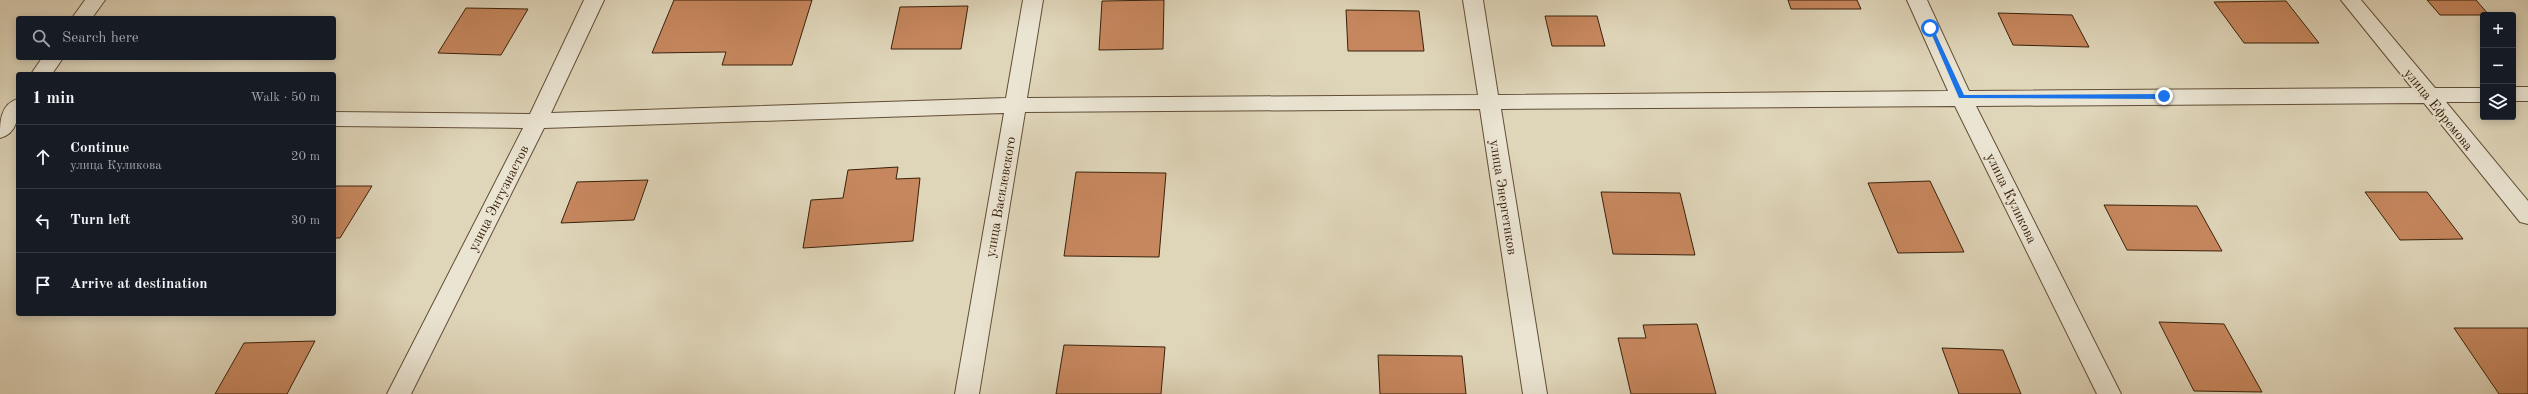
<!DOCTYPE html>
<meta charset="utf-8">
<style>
body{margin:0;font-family:"Old Standard TT",serif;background:#20242c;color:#f1f3f6}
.controls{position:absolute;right:12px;top:12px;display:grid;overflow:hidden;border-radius:4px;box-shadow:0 2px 10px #0003}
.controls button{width:36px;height:36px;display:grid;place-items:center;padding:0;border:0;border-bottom:1px solid #363941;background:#171b24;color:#f1f3f6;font:20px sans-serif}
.stop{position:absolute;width:12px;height:12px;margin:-9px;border:3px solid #1a73e8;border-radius:50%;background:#fff}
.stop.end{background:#1a73e8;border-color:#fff;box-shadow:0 1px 4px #0008}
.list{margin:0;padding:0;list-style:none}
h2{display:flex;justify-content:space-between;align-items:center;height:52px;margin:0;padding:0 16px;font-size:17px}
h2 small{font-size:13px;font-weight:400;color:#9ea1a6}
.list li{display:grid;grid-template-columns:26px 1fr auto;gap:12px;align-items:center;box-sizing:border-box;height:64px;padding:0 16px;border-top:1px solid #363941}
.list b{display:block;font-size:15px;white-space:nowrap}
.list p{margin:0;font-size:13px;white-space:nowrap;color:#9ea1a6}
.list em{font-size:13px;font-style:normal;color:#9ea1a6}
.icon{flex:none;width:22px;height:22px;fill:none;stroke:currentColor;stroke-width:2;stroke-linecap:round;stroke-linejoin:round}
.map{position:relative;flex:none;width:2528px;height:394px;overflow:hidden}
.search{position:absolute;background:#171b24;box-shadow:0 2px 10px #0003;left:16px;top:16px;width:320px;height:44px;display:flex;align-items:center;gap:10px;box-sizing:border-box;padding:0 14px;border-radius:4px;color:#9ea1a6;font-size:15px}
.panel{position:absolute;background:#171b24;box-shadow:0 2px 10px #0003;left:16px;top:72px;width:320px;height:244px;border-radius:4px}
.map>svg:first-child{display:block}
.building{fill:#c7875e;stroke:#38210a}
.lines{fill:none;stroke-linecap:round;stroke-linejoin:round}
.minor-casing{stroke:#624e36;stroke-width:2}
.minor{fill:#eae4d2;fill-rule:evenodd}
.route{fill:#1a73e8}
.labels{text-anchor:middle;stroke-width:3;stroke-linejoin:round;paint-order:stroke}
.street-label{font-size:14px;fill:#38210a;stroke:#eae4d2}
</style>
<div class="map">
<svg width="2528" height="394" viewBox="0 0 2528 394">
<rect width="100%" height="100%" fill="#dfd5b9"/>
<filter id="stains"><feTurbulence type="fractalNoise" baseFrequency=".005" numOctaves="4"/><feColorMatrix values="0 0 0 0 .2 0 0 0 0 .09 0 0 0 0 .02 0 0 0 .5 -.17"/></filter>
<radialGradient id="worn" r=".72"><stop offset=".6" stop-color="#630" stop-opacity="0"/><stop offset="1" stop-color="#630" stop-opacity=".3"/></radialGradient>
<path class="building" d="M674 0H812L792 65H722L726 52 652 53Z
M1164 0 1163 49 1099 50 1102 1Z
M1788 0H1857L1861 9H1791Z
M2427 0H2476L2489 15H2440Z
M2286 1 2319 43H2244L2214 2Z
M968 6 961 49H891L900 7Z
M466 8 528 9 501 55 438 53Z
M1346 10 1419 11 1424 51H1348Z
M1998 13 2072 15 2089 47 2013 45Z
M1545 16H1597L1605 46H1552Z
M898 167 896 179 920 178 913 241 803 248 811 200 843 198 848 170Z
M1076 172 1166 173 1159 257 1064 256Z
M648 180 634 220 561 223 577 182Z
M1930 181 1964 252 1898 253 1868 183Z
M334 186H372L340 238H334Z
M1601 192 1680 193 1695 255 1613 254Z
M2365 192H2427L2463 239 2400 240Z
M2104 205 2197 206 2222 251 2127 250Z
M2159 322 2224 324 2262 392 2194 391Z
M1697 324 1716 394H1631L1618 338H1646L1643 325Z
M2454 328H2528V394H2499Z
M315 341 287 394H215L244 343Z
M1064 345 1165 347 1161 394H1056Z
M1942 348 2003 350 2021 394H1959Z
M1378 355 1462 356 1466 394H1380Z"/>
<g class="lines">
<g class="minor-casing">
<path id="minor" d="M85 0H105L92 18H72Z
M584 0H604L551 113 1006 98 1023 0H1043L1027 98 1478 95 1463 0H1483L1498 95 1948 91 1907 0H1927L1969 91 2412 88 2341 0H2361L2435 88H2483V102H2446L2528 201V224L2520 222 2424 103 1976 106 2121 394H2097L1955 106 1501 109 1547 394H1523L1480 109 1025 112 979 394H955L1004 113 544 128 411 394H387L523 128 334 126V112L530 114Z
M42 58H63L52 74H31Z
M2513 87H2528V101H2513Z
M18 99C18 115 19 133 0 138 0 122 0 104 18 99Z"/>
</g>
<use href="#minor" class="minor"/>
</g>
<path class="route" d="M1928 26 1933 28 1964 95 2164 94 2167 96 2164 99 1959 98Z"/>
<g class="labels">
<g class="street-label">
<text transform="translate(2439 109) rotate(51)" y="5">улица Ефремова</text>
<text transform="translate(1000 197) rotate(-80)" y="5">улица Василевского</text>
<text transform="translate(1504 197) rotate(81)" y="5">улица Энергетиков</text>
<text transform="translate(498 198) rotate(-63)" y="5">улица Энтузиастов</text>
<text transform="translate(2012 198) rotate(64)" y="5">улица Куликова</text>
</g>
</g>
<rect width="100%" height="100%" filter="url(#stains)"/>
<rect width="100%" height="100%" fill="url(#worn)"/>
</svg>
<div class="controls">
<button>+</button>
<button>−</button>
<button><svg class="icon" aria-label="layers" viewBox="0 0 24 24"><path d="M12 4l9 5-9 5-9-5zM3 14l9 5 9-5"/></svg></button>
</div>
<div class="stop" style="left:1930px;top:28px"></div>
<div class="stop end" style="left:2164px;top:96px"></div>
<div class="search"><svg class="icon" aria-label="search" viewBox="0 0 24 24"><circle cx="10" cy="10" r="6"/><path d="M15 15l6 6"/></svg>Search here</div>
<section class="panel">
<h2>1 min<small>Walk · 50 m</small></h2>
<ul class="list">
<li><svg class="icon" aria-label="ahead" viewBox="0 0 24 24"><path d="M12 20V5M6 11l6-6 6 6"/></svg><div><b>Continue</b><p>улица Куликова</p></div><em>20 m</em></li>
<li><svg class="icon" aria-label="left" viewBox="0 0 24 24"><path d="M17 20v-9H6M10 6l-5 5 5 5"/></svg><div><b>Turn left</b></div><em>30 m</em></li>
<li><svg class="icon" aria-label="arrive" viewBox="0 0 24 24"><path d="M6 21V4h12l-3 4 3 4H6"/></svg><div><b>Arrive at destination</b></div></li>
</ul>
</section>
</div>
